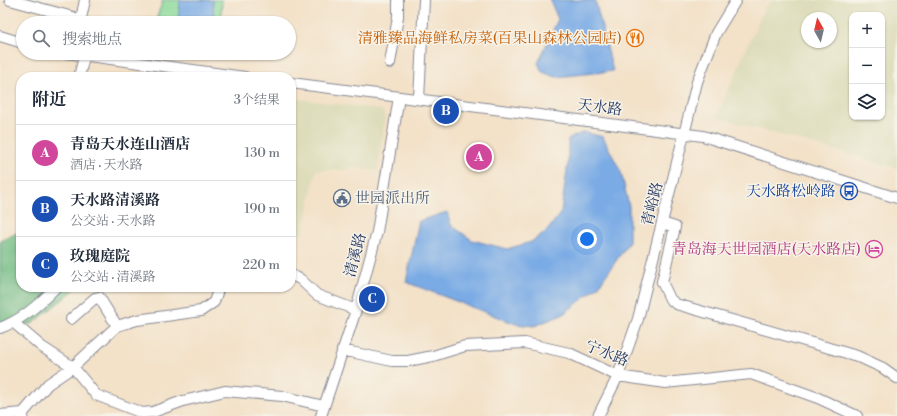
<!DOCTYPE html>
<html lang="zh">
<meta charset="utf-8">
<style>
body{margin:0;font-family:"Libre Bodoni","Noto Serif SC",serif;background:#f6f6f7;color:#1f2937}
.controls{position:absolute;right:12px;top:12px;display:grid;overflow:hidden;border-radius:8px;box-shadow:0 1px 3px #0004}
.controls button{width:36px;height:36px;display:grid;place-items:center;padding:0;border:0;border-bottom:1px solid #e0e1e3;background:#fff;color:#1f2937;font:20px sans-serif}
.compass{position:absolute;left:801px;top:12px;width:36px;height:36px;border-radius:50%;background:#fff;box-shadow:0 1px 3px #0004;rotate:352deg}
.you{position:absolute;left:587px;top:239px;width:14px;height:14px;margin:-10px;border:3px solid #fff;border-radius:50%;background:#1a73e8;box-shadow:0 0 0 6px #1a73e833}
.badge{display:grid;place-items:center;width:26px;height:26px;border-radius:50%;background:#0b8043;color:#fff;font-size:13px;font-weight:700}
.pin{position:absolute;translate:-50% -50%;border:2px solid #fff;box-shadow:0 1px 4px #0006}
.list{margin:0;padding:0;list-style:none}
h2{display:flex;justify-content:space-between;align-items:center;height:52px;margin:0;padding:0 16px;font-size:17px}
h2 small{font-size:13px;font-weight:400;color:#747a83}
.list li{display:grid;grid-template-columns:26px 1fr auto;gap:12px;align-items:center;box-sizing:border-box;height:56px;padding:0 16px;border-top:1px solid #e0e1e3}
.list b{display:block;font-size:15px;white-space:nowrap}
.list p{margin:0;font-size:13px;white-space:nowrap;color:#747a83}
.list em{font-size:13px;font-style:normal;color:#747a83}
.icon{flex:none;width:22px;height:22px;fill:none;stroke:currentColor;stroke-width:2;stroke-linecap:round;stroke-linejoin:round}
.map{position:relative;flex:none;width:897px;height:416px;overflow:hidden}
.search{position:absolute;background:#fff;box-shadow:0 1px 3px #0004;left:16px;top:16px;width:280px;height:44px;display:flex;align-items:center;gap:10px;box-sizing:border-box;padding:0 14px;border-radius:22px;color:#747a83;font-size:15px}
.panel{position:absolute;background:#fff;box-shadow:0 1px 3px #0004;left:16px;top:72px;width:280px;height:220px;border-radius:16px}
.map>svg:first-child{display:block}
.built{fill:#deddbb;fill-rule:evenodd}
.green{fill:#89d999;stroke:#52847c}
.forest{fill:#6eb981;stroke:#447470}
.water{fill:#7aabe5;stroke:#4a6da2}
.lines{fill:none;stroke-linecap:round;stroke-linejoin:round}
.minor-casing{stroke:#878893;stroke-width:12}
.minor{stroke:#fff;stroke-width:10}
.labels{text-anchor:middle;stroke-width:3;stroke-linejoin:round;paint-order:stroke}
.food-label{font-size:15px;fill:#c56008;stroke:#f7f3e8;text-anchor:end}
.street-label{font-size:15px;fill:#1b2f5e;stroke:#f7f3e8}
.transit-label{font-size:15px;fill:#164399;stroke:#f7f3e8;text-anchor:end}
.service-label{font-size:15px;fill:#4e5e75;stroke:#f7f3e8;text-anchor:start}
.hotel-label{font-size:15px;fill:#b23c85;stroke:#f7f3e8;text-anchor:end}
</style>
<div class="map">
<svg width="897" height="416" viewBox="0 0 897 416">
<rect width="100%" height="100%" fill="#f7f3e8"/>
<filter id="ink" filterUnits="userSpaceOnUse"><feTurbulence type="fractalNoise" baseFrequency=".025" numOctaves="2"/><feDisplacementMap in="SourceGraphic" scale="8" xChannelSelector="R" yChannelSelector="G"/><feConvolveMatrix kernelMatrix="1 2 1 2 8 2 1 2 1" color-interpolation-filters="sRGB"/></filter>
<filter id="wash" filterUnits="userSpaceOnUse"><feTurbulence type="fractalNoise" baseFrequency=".012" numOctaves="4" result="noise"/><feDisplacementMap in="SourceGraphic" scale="16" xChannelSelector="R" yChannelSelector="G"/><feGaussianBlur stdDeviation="0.9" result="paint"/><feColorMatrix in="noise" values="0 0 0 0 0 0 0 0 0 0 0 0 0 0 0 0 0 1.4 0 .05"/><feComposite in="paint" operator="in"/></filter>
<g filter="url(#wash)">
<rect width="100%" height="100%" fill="#f3e1c8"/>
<path class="built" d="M773 0H897V168L716 117 765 7ZM852 15H882V117H852ZM807 18H831V42H807Z
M291 98 382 110 385 118 377 171 353 167 344 170H316L303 234H291Z"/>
<path class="green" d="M163 0H222L221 23H166V21L156 20Z"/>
<path class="forest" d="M21 231V287H78L32 324 0 326V241Z"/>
<path class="water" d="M180 0H213L214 23H178Z
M550 0H595L613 71 556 77 542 72 538 63 558 19Z
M584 132 603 137 621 172 629 206V242L598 287 562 315 534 326 516 324 406 282 419 221 447 212 451 225 472 240 507 249 531 242 548 230 561 212 568 163V139Z"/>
</g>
<g filter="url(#ink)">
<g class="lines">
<g class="minor-casing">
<path id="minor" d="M10 0 73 17 80 23
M80 23 85 0
M0 36 23 43
M66 53 245 77
M390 63 398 17V0
M79 77 85 53
M291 83 703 136 897 198
M419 99 424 0
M662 223 675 227 662 282 670 299 676 304 857 356 883 368 897 378
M291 275 300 279 317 295 356 310
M71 319 95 298 99 297 117 326
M14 323 42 347 73 367 96 395 142 413 153 412 183 401 225 391 282 396 324 406
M0 328C22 320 40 304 56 287
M342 350 392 361H408L433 356 465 346 525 343 569 353 618 376 665 383 751 374 818 398 857 416
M0 415 23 413
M23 416V413L48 384 73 367 117 326 137 320 201 311 214 302 219 287
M321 416 356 310 377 232 399 97
M598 416 618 376 638 319 697 82 716 33 736 0"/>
</g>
<use href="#minor" class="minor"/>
</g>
</g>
<defs>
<g id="restaurant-ring" transform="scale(0.9)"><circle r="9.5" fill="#f7f3e8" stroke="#e8710a" stroke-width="1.5"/><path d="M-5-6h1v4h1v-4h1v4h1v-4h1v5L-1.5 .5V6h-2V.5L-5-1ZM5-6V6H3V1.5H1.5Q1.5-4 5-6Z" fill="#e8710a"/></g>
<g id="bus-ring" transform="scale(0.9)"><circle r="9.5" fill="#f7f3e8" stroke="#1a4fb4" stroke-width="1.5"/><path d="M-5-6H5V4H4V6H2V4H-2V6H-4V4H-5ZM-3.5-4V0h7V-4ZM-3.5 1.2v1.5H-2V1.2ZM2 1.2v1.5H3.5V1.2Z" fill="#1a4fb4"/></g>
<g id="civic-ring" transform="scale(0.9)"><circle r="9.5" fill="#f7f3e8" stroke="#5c6f8a" stroke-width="1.5"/><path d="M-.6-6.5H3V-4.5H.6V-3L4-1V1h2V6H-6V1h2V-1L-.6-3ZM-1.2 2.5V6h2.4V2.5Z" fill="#5c6f8a"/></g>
<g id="hotel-ring" transform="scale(0.9)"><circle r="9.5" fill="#f7f3e8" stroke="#d1479c" stroke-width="1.5"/><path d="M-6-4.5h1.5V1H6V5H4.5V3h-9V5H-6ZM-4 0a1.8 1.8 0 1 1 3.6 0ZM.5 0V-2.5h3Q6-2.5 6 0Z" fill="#d1479c"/></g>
</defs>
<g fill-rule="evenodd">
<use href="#restaurant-ring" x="635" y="38"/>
<use href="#bus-ring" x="849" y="191"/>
<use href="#civic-ring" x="342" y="198"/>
<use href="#hotel-ring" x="874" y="249"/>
</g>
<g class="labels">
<g class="food-label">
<text x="622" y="43">清雅臻品海鲜私房菜(百果山森林公园店)</text>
</g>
<g class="street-label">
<text transform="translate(600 107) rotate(7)" y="5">天水路</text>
<text transform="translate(652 204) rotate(-76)" y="5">青峪路</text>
<text transform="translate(355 255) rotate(-75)" y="5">清溪路</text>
<text transform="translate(607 353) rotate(22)" y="5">宁水路</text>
</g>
<g class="transit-label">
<text x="836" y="196">天水路松岭路</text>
</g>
<g class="service-label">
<text x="355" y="203">世园派出所</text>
</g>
<g class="hotel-label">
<text x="861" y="254">青岛海天世园酒店(天水路店)</text>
</g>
</g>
</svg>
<div class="controls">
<button>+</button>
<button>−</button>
<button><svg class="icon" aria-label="layers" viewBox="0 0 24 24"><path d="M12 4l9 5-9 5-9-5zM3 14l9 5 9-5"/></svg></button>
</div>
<svg class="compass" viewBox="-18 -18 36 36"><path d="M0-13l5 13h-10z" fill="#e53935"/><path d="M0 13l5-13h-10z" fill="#747a83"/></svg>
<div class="you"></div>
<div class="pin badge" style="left:479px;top:157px;background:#d1479c">A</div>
<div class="pin badge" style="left:446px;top:111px;background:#1a4fb4">B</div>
<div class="pin badge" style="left:372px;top:299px;background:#1a4fb4">C</div>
<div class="search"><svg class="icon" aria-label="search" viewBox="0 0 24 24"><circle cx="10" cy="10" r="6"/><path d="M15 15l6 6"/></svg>搜索地点</div>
<section class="panel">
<h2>附近<small>3个结果</small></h2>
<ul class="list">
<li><span class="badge" style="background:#d1479c">A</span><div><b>青岛天水连山酒店</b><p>酒店 · 天水路</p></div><em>130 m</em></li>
<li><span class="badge" style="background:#1a4fb4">B</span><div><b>天水路清溪路</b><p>公交站 · 天水路</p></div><em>190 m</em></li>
<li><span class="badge" style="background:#1a4fb4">C</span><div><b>玫瑰庭院</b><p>公交站 · 清溪路</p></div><em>220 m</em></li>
</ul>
</section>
</div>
